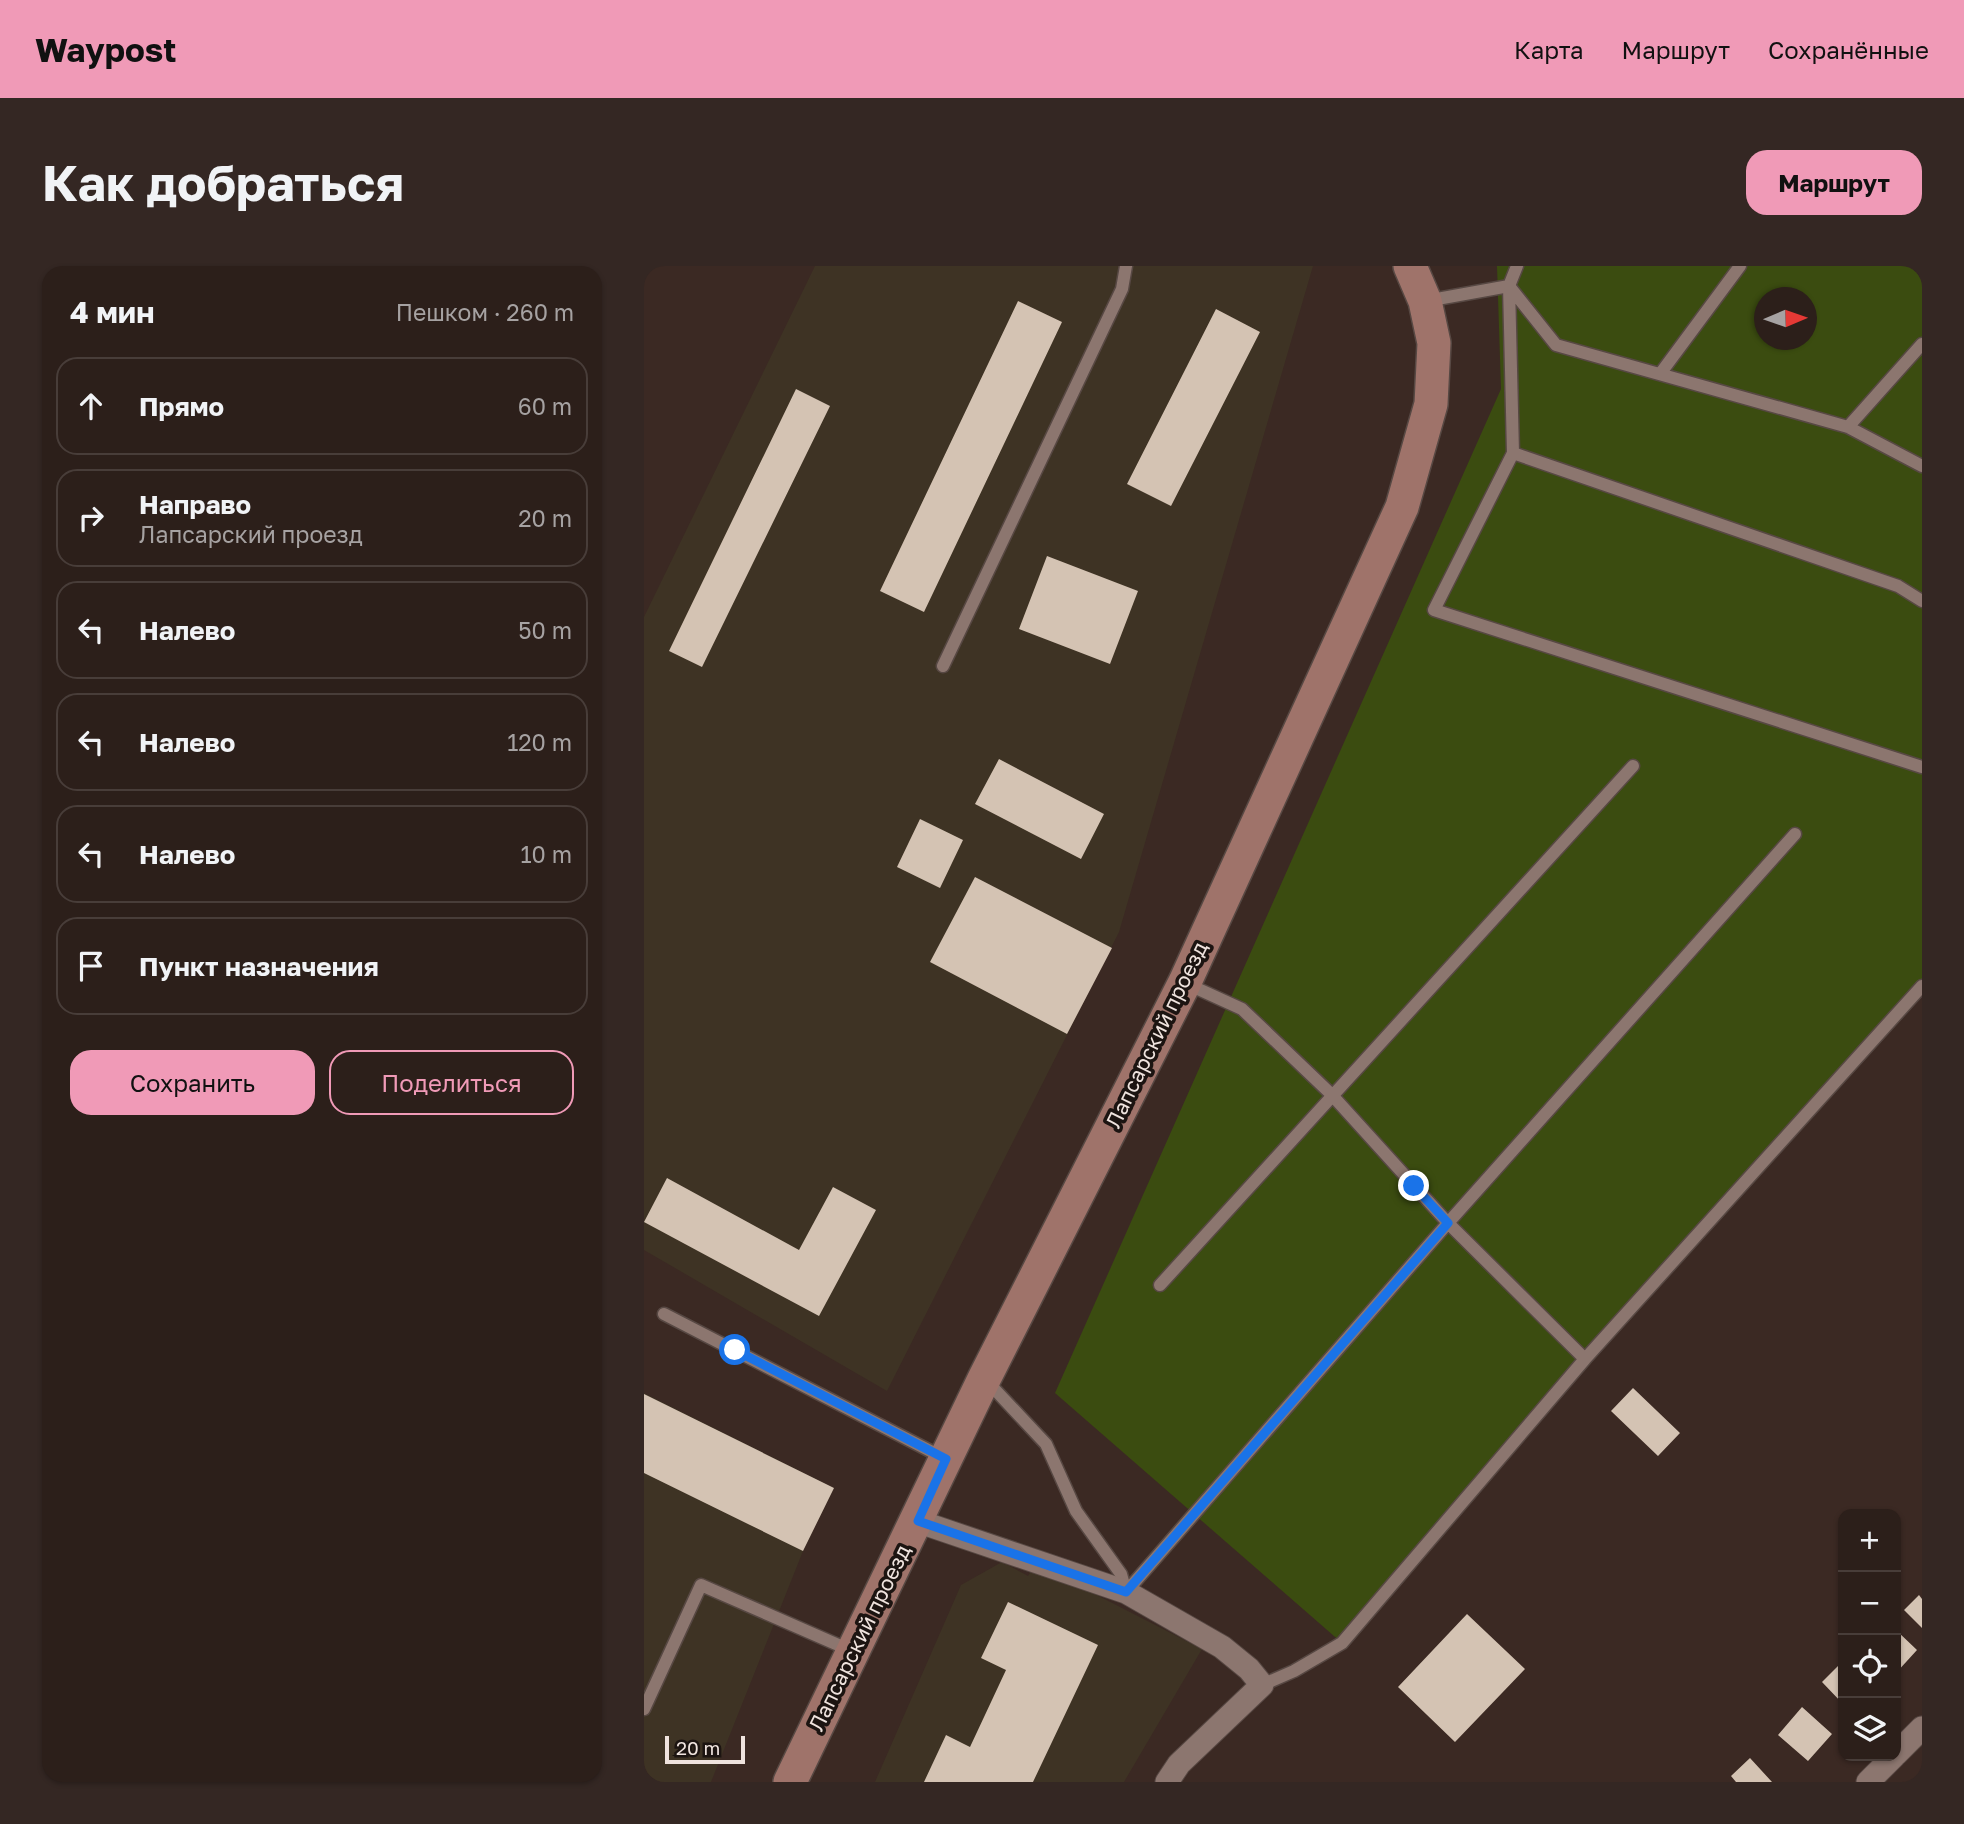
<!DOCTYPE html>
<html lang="ru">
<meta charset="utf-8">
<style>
body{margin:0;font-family:"Golos Text",sans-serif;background:#342723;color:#f1f3f6}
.controls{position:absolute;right:21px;bottom:21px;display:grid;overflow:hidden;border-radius:14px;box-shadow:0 2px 5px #0004}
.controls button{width:63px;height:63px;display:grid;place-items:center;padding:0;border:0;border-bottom:2px solid #483d39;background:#2c1f1a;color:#f1f3f6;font:35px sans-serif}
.compass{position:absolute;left:1110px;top:21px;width:63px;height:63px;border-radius:50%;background:#2c1f1a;box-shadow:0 2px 5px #0004;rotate:88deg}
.scale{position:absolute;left:21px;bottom:18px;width:80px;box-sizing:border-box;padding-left:7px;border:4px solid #efe3de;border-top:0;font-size:19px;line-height:24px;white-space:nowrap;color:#efe3de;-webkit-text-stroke:5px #1c1411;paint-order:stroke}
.stop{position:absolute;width:21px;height:21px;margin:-16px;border:5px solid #1a73e8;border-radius:50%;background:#fff}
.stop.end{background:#1a73e8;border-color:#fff;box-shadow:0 2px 7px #0008}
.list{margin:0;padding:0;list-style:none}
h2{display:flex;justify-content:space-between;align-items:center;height:91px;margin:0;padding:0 28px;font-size:30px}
h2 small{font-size:23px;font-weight:400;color:#a6a2a2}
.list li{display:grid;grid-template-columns:46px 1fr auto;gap:21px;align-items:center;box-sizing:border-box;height:98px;margin:0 14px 14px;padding:0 14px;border:2px solid #483d39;border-radius:21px}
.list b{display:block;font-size:26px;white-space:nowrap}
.list p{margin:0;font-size:23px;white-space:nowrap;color:#a6a2a2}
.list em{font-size:23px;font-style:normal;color:#a6a2a2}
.actions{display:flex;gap:14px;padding:21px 28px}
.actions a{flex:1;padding:16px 0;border:2px solid #f09ab7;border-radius:21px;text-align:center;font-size:24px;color:#f09ab7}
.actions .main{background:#f09ab7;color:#111}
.icon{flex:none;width:38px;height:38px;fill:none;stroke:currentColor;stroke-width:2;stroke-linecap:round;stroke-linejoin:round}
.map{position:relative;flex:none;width:1278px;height:1516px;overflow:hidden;border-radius:21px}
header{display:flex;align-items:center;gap:42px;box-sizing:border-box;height:98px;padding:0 35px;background:#f09ab7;color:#111}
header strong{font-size:33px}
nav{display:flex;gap:38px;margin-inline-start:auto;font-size:24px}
.intro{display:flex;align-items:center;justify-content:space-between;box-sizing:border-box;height:168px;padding:0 42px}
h1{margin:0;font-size:49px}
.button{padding:18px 32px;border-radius:21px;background:#f09ab7;color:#111;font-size:24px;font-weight:700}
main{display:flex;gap:42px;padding:0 42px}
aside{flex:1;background:#2c1f1a;border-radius:21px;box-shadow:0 2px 5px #0004}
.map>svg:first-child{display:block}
.industrial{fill:#3e3324}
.green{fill:#3b4c10;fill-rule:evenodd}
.building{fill:#d4c3b3}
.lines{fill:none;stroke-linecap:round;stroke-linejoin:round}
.lane-casing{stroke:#574843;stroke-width:15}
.street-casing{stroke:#574843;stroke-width:25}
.secondary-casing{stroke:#574843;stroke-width:36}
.lane{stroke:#8c766f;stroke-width:12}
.street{stroke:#8c766f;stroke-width:23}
.secondary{stroke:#9f736a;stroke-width:33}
.route{stroke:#1a73e8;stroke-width:9}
.labels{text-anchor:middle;stroke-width:7;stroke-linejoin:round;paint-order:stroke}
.street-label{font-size:21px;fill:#efe3de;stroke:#1c1411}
</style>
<header>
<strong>Waypost</strong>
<nav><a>Карта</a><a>Маршрут</a><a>Сохранённые</a></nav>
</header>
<div class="intro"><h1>Как добраться</h1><a class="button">Маршрут</a></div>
<main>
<aside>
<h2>4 мин<small>Пешком · 260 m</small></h2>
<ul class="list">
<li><svg class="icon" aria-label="ahead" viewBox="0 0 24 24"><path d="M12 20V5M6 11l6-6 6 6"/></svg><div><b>Прямо</b></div><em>60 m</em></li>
<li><svg class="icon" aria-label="right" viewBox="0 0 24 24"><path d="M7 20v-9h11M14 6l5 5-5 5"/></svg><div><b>Направо</b><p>Лапсарский проезд</p></div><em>20 m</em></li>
<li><svg class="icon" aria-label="left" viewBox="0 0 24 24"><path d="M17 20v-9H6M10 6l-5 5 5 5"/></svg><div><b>Налево</b></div><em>50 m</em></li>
<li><svg class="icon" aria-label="left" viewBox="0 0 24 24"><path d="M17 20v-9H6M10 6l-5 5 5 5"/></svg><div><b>Налево</b></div><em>120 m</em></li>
<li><svg class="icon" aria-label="left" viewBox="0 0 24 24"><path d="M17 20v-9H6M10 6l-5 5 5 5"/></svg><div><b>Налево</b></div><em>10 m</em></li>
<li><svg class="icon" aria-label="arrive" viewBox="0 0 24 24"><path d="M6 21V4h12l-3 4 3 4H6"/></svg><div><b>Пункт назначения</b></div></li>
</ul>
<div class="actions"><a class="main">Сохранить</a><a>Поделиться</a></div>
</aside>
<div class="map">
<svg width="1278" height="1516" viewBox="0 0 1278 1516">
<rect width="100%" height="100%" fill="#3b2923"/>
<path class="industrial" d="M171 0H669L475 666 243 1125 0 984V351Z
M0 1127 190 1222 159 1285 67 1516H0Z
M358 1296 384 1310 392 1298 558 1383 480 1516H231L317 1319Z"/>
<path class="green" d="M853 0H1278V720L698 1377 411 1127 857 123ZM1120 32H1162V74H1120Z"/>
<path class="building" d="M374 35 418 56 280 346 236 325Z
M572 43 616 66 527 240 483 218Z
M152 123 186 140 58 401 25 385Z
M403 290 494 325 466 398 375 363Z
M355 493 460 548 437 593 331 538Z
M276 553 319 574 296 622 253 601Z
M331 611 468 682 423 768 286 696Z
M23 912 155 984 189 921 232 944 175 1050 0 956Z
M989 1122 1036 1167 1014 1190 967 1145Z
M0 1128 190 1222 159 1285 0 1207Z
M1275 1329 1278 1333V1362L1260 1344Z
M364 1336 454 1379 389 1516H280L302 1469 326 1481 362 1404 337 1392Z
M823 1348 881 1403 811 1476 754 1421Z
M1252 1364 1273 1384 1252 1407Z
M1199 1395V1438L1178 1416Z
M1158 1441 1188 1468 1164 1495 1134 1469Z
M1106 1492 1128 1516H1092L1087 1510Z"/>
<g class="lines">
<g class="lane-casing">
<path id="lane" d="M873 0 865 20 869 187 1254 320 1278 335
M782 35 865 20 912 79 1204 161 1278 200
M1016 108 1096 0
M1204 161 1278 78
M869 187 790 344 1278 501
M299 400 478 23 482 0
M541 717 598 743 687 828 804 957 941 1093
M516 1019 989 500
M20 1048 300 1192
M341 1113 402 1178 432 1245 477 1308 482 1326
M482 1326 804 957 1151 568
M618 1419 650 1405 698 1377 941 1093 1278 720
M0 1443 57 1319 208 1385"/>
</g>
<g class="street-casing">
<path id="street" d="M273 1255 482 1326 578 1381 605 1403 618 1419 535 1498 523 1516
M1252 1488 1278 1462
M1224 1516 1250 1490"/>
</g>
<g class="secondary-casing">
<path id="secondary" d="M146 1516 340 1113 541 716 758 241 787 138 790 77 781 35 766 0"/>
</g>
<use href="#lane" class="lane"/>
<use href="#street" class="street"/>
<use href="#secondary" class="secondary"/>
</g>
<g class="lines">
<path class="route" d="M91 1084 302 1193 274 1255 482 1326 804 957 770 920"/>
</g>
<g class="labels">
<g class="street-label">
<text transform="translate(513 769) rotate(-64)" y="7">Лапсарский проезд</text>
<text transform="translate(216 1372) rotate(-64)" y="7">Лапсарский проезд</text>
</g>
</g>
</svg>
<div class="controls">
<button>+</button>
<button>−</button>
<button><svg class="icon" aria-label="locate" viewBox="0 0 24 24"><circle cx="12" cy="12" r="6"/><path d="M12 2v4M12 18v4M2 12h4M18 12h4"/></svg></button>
<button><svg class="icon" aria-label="layers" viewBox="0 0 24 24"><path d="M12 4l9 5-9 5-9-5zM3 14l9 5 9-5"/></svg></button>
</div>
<svg class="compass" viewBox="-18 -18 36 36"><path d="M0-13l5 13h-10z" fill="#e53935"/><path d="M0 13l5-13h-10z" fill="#a6a2a2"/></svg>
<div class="scale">20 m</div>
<div class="stop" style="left:91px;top:1084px"></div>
<div class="stop end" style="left:770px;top:920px"></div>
</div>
</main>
